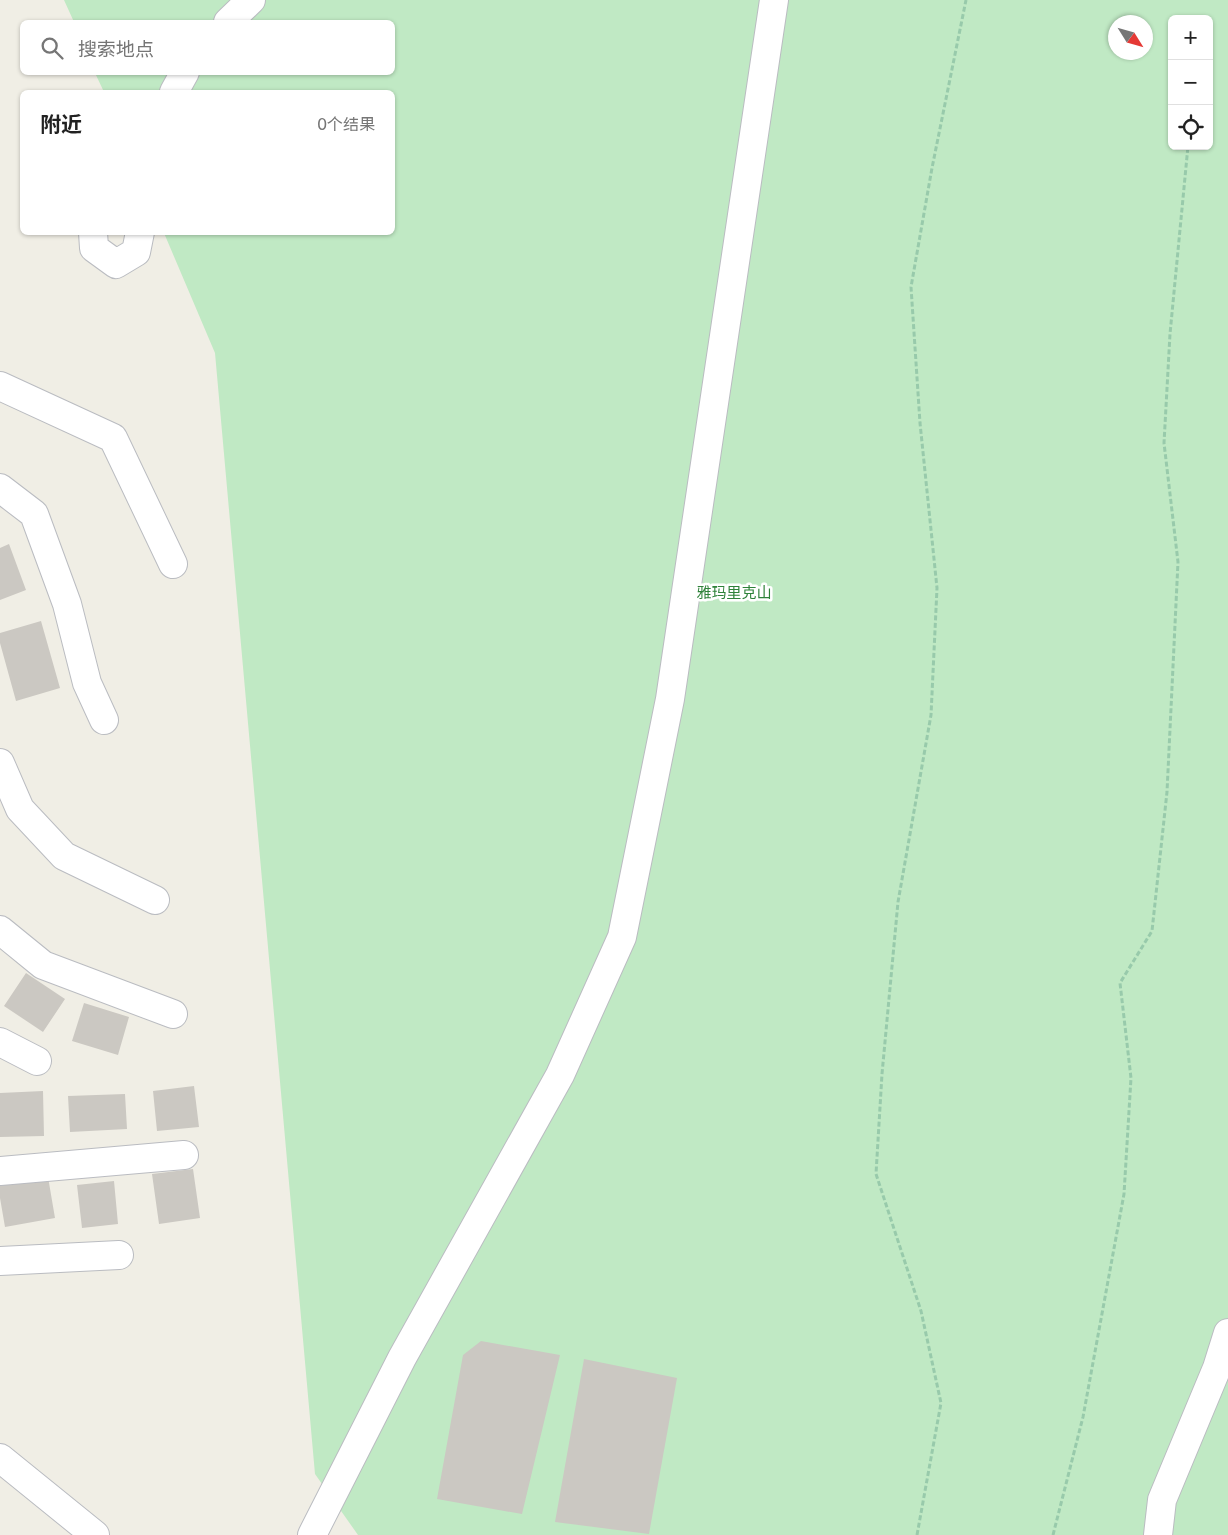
<!DOCTYPE html>
<html lang="zh">
<meta charset="utf-8">
<style>
body{margin:0;font-family:"Public Sans","Noto Sans SC",sans-serif;background:#f6f6f6;color:#222}
.controls{position:absolute;right:15px;top:15px;display:grid;overflow:hidden;border-radius:8px;box-shadow:0 1px 4px #0004}
.controls button{width:45px;height:45px;display:grid;place-items:center;padding:0;border:0;border-bottom:1px solid #e0e0e0;background:#fff;color:#222;font:25px sans-serif}
.compass{position:absolute;left:1108px;top:15px;width:45px;height:45px;border-radius:50%;background:#fff;box-shadow:0 1px 4px #0004;rotate:127deg}
.list{margin:0;padding:0;list-style:none}
h2{display:flex;justify-content:space-between;align-items:center;height:65px;margin:0;padding:0 20px;font-size:21px}
h2 small{font-size:16px;font-weight:400;color:#767676}
.icon{flex:none;width:28px;height:28px;fill:none;stroke:currentColor;stroke-width:2;stroke-linecap:round;stroke-linejoin:round}
.map{position:relative;flex:none;width:1228px;height:1535px;overflow:hidden}
.search{position:absolute;background:#fff;box-shadow:0 1px 4px #0004;left:20px;top:20px;width:375px;height:55px;display:flex;align-items:center;gap:12px;box-sizing:border-box;padding:0 18px;border-radius:8px;color:#767676;font-size:19px}
.panel{position:absolute;background:#fff;box-shadow:0 1px 4px #0004;left:20px;top:90px;width:375px;height:145px;border-radius:8px}
.map>svg:first-child{display:block}
.green{fill:#c0e9c4;fill-rule:evenodd}
.building{fill:#cbc8c2}
.lines{fill:none;stroke-linecap:round;stroke-linejoin:round}
.minor-casing{stroke:#babcc1;stroke-width:30}
.path{stroke:#98caab;stroke-width:3;stroke-dasharray:5 2.5;stroke-linecap:butt}
.minor{stroke:#fff;stroke-width:28}
.labels{text-anchor:middle;stroke-width:5;stroke-linejoin:round;paint-order:stroke}
.park-label{font-size:15px;fill:#2f823a;stroke:#fff}
</style>
<div class="map">
<svg width="1228" height="1535" viewBox="0 0 1228 1535">
<rect width="100%" height="100%" fill="#f0eee5"/>
<path class="green" d="M64 0H1228V1535H358L315 1474 215 353 164 233 392 232V92H104L95 73 392 72V22H74ZM1172 19H1209V146H1172ZM1116 22H1146V52H1116Z"/>
<path class="building" d="M9 544 26 590 0 600V548Z
M41 621 60 688 16 701 0 643V633Z
M26 973 65 999 43 1032 4 1006Z
M84 1003 129 1017 118 1055 72 1041Z
M194 1086 199 1127 157 1131 153 1091Z
M43 1091 44 1136 0 1137V1093Z
M125 1094 127 1129 70 1132 68 1096Z
M193 1169 200 1218 159 1224 152 1174Z
M48 1177 55 1218 5 1227 0 1198V1185Z
M114 1181 118 1224 82 1228 77 1185Z
M481 1341 560 1355 522 1514 437 1499 463 1355Z
M584 1359 677 1378 649 1534 555 1522Z"/>
<g class="lines">
<g class="minor-casing">
<path id="minor" d="M228 22 251 0
M174 92 185 72
M93 232 94 248 116 264 136 252 140 232
M0 386 113 438 173 564
M0 488 34 514 67 604 87 683 104 720
M0 763 20 809 64 856 155 900
M0 930 43 965 173 1014
M0 1042 37 1061
M0 1171 184 1155
M0 1261 119 1255
M0 1458 95 1535
M312 1535 402 1358 560 1075 622 937 670 699 774 0
M1158 1535 1162 1500 1217 1368 1228 1333"/>
</g>
<path class="path" d="M917 1535 941 1403 921 1311 876 1174 882 1074 898 902 931 715 937 588 920 423 911 287 932 168 966 0
M1053 1535 1083 1417 1124 1194 1131 1078 1120 983 1152 931 1167 792 1178 562 1164 443 1170 334 1188 146"/>
<use href="#minor" class="minor"/>
</g>
<g class="labels">
<g class="park-label">
<text x="734" y="598">雅玛里克山</text>
</g>
</g>
</svg>
<div class="controls">
<button>+</button>
<button>−</button>
<button><svg class="icon" aria-label="locate" viewBox="0 0 24 24"><circle cx="12" cy="12" r="6"/><path d="M12 2v4M12 18v4M2 12h4M18 12h4"/></svg></button>
</div>
<svg class="compass" viewBox="-18 -18 36 36"><path d="M0-13l5 13h-10z" fill="#e53935"/><path d="M0 13l5-13h-10z" fill="#767676"/></svg>
<div class="search"><svg class="icon" aria-label="search" viewBox="0 0 24 24"><circle cx="10" cy="10" r="6"/><path d="M15 15l6 6"/></svg>搜索地点</div>
<section class="panel">
<h2>附近<small>0个结果</small></h2>
<ul class="list">
</ul>
</section>
</div>
